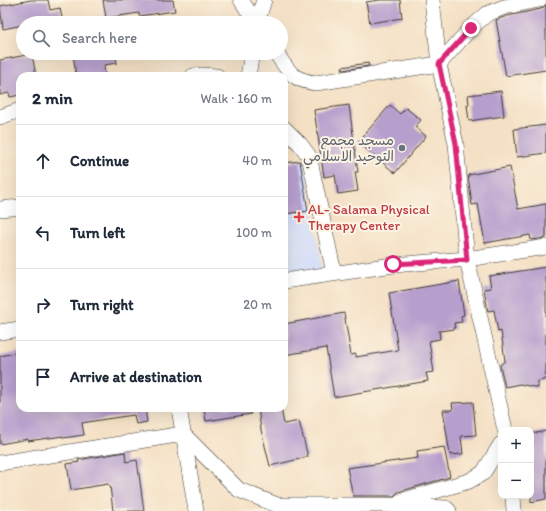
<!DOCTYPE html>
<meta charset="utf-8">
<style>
body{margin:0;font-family:Itim,"Playpen Sans Arabic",sans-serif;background:#f6f6f7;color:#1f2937}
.controls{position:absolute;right:12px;bottom:12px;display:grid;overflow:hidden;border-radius:8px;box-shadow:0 4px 16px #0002}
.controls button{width:36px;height:36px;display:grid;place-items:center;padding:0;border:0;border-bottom:1px solid #e0e1e3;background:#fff;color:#1f2937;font:20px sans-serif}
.stop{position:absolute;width:12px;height:12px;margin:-9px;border:3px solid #db2777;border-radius:50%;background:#fff}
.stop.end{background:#db2777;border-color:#fff;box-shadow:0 1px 4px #0008}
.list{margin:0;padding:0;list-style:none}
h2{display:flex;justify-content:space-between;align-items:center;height:52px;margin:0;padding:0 16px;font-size:17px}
h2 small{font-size:13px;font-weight:400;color:#747a83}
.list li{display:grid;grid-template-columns:26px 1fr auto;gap:12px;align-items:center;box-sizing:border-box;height:72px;padding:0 16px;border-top:1px solid #e0e1e3}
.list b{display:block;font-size:15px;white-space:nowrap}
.list em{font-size:13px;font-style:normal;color:#747a83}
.icon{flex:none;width:22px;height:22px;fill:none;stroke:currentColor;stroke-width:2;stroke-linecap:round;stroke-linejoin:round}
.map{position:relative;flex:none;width:546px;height:511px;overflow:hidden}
.search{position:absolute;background:#fff;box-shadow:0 4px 16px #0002;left:16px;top:16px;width:272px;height:44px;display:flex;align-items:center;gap:10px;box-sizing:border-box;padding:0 14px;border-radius:22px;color:#747a83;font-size:15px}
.panel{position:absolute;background:#fff;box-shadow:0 4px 16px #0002;left:16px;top:72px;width:272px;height:340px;border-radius:12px}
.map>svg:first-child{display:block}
.built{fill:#cedafa}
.building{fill:#b69ecd}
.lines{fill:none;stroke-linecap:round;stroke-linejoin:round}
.minor-casing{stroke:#3c3935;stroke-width:16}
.minor{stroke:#fff;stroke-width:15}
.route{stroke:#db2777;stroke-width:5}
.worship-dot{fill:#6b7280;stroke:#fcf5e5;stroke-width:1.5}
.health-dot{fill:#e0444e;stroke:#fcf5e5;stroke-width:1.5}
.labels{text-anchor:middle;stroke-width:4;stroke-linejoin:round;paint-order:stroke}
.worship-label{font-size:14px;fill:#5b616d;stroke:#fcf5e5;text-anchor:end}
.health-label{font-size:14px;fill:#be3a42;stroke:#fcf5e5;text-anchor:start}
</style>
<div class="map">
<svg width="546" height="511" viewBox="0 0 546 511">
<rect width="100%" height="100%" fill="#fcf5e5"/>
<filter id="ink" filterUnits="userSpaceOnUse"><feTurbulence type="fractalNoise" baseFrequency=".025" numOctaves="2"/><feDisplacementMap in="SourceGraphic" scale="8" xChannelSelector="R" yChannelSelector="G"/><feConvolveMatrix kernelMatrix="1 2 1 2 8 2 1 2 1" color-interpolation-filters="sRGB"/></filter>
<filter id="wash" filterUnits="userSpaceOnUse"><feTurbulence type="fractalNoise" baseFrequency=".012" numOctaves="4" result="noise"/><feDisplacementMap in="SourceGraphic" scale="16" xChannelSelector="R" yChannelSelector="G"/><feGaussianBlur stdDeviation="0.9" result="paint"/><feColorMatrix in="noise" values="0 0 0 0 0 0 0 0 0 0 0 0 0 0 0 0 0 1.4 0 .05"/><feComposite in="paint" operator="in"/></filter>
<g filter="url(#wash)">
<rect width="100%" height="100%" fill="#f4e0c4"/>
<path class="built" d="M304 160 323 271 284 276V163Z"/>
<g id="blocks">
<path class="building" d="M31 0H48L50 10 60 8 63 23H23V25L3 29 0 6Z
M103 0H173L175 11 139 16V13L106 18Z
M380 0H400L402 18 370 23 366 2Z
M546 5V70L506 76 496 20 507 16 541 9Z
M73 53H115L117 63 104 65 105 76H76Z
M32 54 36 76H20V95L10 97 9 93 0 95V60Z
M368 63 369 66 343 70 342 67Z
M501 91 504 116 469 121 467 105H469L468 95Z
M349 105 358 172H355L358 191 338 194 335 175 324 177 314 110Z
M390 105 400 114 406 108 421 120 415 127 426 136 395 173 358 142Z
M546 125V153L517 157 514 129Z
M300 161 308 211 284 214V163Z
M510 167 518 209 546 204V238L531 240 530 235 485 243 478 204 472 205 468 175Z
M546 267V371L544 380 538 381V388L520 384 505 387 500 365 505 361 501 331 498 332 494 310 488 311 484 289 491 288 489 276Z
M459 281 464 315 461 316 462 322 454 323 455 329 439 331 440 339 429 341 434 372 426 373 428 381 334 397 326 348 284 355V324L344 313 351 355 356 354V357L398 350 389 293Z
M20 352V408H145L147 422 136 424 134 415 106 419 82 423 84 435 63 438V436L28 441V439L0 444V356Z
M473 402 476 435 461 436 463 454 450 455 443 410H453L452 403Z
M204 408H250L251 414 206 421Z
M258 408H281L284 424 299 421 308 457 270 466 261 430Z
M546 431V499L531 502V434Z
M444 447 450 477 398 492 394 496H353L347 468 418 458 417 451Z
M125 452 126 462 137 460 144 511H113L110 486 108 484 71 490 67 464 79 462 78 460Z"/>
</g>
</g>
<g filter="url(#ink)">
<use href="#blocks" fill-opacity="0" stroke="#3c3935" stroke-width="1"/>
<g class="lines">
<g class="minor-casing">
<path id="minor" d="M241 0 256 23
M432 0 439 64 456 144 467 259 505 430
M257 23 264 0
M276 53C289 72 292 80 316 83L439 64 471 28 487 14 504 7 539 0
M193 76 202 75 217 76
M248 76 252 53
M0 117 20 110
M284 128 300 144 309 156 334 273
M0 209 20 207
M284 281 393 265 467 259 546 247
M0 332 20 329
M179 408 196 511
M0 463 183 434 239 490 277 505H385L446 508 449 511
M513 496 514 511
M401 501 469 481 483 473 501 444"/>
</g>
<use href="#minor" class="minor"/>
</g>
</g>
<g class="lines" filter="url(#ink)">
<path class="route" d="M393 264 467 260 456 144 439 64 471 28"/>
</g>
<circle class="worship-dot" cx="402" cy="148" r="4"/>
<path class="health-dot" d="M297 211h4v4h4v4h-4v4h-4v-4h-4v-4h4z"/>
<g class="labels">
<g class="worship-label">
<text x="394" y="145">مسجد مجمع<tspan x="394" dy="16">التوحيد الاسلامي</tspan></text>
</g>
<g class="health-label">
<text x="308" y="214">AL- Salama Physical<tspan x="308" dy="16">Therapy Center</tspan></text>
</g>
</g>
</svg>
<div class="controls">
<button>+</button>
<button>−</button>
</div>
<div class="stop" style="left:393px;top:264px"></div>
<div class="stop end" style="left:471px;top:28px"></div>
<div class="search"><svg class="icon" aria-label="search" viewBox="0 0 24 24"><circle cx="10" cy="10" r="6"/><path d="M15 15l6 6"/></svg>Search here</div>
<section class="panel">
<h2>2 min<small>Walk · 160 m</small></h2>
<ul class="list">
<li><svg class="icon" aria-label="ahead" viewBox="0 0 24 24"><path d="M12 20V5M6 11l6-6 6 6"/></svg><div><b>Continue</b></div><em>40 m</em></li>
<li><svg class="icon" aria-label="left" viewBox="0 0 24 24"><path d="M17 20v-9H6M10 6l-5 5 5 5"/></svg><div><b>Turn left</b></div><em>100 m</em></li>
<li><svg class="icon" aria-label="right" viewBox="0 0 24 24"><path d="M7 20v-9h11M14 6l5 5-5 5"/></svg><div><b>Turn right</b></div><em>20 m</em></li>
<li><svg class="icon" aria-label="arrive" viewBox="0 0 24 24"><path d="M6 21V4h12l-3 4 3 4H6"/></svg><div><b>Arrive at destination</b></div></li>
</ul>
</section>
</div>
